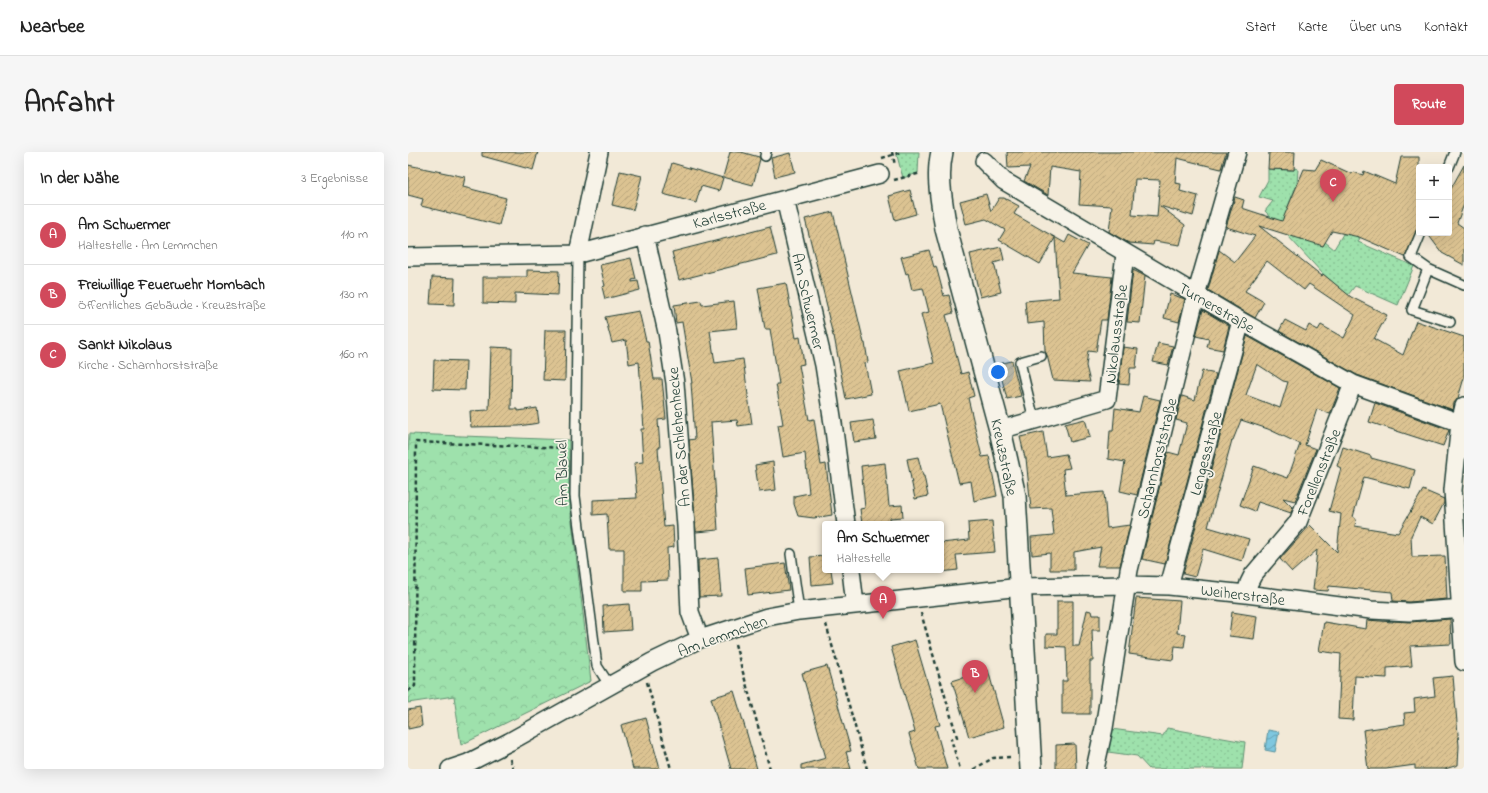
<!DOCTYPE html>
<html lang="de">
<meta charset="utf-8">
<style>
body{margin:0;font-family:"Indie Flower",sans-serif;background:#f6f6f6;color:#222}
.controls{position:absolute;right:12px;top:12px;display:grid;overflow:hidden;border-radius:4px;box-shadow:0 4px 16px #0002}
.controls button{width:36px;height:36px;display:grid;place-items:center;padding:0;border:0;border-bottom:1px solid #e0e0e0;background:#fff;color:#222;font:20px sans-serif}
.you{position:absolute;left:590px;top:220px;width:14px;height:14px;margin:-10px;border:3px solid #fff;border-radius:50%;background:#1a73e8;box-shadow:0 0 0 6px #1a73e833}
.badge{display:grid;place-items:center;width:26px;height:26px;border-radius:50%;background:#d1495b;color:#fff;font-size:13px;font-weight:700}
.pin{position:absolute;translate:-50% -33px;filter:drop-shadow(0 1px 2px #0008)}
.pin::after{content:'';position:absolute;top:21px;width:14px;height:12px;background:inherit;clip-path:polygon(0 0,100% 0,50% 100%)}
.popup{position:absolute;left:414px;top:369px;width:122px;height:52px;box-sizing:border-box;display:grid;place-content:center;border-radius:4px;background:#fff;filter:drop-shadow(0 1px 3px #0005);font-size:13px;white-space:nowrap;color:#767676}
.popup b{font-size:15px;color:#222}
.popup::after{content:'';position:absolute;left:50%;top:100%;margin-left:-8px;border:8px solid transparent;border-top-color:#fff}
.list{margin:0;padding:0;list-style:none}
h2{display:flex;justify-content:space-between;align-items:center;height:52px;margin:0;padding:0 16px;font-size:17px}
h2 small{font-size:13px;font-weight:400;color:#767676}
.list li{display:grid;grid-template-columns:26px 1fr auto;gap:12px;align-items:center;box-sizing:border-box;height:60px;padding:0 16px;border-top:1px solid #e0e0e0}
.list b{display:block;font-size:15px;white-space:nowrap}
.list p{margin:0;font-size:13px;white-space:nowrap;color:#767676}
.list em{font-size:13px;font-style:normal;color:#767676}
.map{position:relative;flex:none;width:1056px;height:617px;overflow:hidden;border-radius:4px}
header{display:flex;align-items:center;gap:24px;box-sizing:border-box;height:56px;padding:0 20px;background:#fff;border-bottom:1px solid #e0e0e0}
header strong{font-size:19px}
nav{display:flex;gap:22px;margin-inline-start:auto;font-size:14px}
.intro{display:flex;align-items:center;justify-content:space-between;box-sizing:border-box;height:96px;padding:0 24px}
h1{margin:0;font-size:28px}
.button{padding:10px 18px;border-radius:4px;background:#d1495b;color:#fff;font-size:14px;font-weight:700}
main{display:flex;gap:24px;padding:0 24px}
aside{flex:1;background:#fff;border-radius:4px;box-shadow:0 4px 16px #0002}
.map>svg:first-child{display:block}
.grass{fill:url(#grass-dots);stroke:#5e8f70}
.park{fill:url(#park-crowns);stroke:#5e8f70}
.water{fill:url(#water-waves);stroke:#58909b}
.building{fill:url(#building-hatch);stroke:#1f3d34;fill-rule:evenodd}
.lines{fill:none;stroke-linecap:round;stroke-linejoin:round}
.service-casing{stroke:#1f3d34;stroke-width:12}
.minor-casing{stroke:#1f3d34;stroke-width:20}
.tertiary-casing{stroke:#1f3d34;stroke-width:24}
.path{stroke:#1f3d34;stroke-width:2.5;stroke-dasharray:4 3;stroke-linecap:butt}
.service{stroke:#f7f3e8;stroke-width:9}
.minor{stroke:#f7f3e8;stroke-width:17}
.tertiary{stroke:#f7f3e8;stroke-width:21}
.labels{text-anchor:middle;stroke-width:3.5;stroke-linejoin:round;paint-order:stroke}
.street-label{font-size:16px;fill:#1f3d34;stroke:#f7f3e8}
</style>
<header>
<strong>Nearbee</strong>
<nav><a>Start</a><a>Karte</a><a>Über uns</a><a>Kontakt</a></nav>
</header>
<div class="intro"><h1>Anfahrt</h1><a class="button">Route</a></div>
<main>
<aside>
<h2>In der Nähe<small>3 Ergebnisse</small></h2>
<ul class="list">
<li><span class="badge">A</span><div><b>Am Schwermer</b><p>Haltestelle · Am Lemmchen</p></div><em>110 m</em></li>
<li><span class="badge">B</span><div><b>Freiwillige Feuerwehr Mombach</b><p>Öffentliches Gebäude · Kreuzstraße</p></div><em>130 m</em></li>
<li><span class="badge">C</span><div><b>Sankt Nikolaus</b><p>Kirche · Scharnhorststraße</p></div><em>160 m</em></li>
</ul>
</aside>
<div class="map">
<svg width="1056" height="617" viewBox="0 0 1056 617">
<defs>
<pattern id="grass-dots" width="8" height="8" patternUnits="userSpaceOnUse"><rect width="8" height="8" fill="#9ee1ac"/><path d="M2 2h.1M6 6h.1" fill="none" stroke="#88c295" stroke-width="1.8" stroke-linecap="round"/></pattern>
<pattern id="park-crowns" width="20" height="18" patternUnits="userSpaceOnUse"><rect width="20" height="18" fill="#9ee1ac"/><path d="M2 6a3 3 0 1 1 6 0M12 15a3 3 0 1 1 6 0" fill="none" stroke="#88c295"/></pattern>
<pattern id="water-waves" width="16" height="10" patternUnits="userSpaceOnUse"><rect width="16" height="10" fill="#7ec7df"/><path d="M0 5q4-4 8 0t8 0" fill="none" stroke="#67a3b6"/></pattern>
<pattern id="building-hatch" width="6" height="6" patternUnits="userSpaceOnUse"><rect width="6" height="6" fill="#dcc392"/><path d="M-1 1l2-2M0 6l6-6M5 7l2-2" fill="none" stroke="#bca87e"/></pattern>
</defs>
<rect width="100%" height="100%" fill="#f2e9d7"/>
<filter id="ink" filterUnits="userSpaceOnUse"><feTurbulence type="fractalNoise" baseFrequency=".025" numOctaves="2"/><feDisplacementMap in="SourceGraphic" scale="8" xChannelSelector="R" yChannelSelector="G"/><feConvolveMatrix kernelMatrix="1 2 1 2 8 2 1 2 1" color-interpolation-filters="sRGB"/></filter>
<g filter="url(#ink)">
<path class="grass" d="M488 0H511L510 21 495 26Z
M886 16 890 17 889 32 879 57 894 66 890 83 915 94 917 90 926 97 935 82 941 83 964 61 950 90 1006 114 990 153 947 134 940 143 915 122 857 59 865 49 851 45 860 28V17L883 18H886Z
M696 576 755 584 759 576 837 590 834 617H741L729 604 693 599Z"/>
<path class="park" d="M1 282 161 288V344L183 529 53 593 46 544 0 551V306Z"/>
<path class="water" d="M860 578 871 580 867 600 857 598Z"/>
<path class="building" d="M74 0H130L125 18 74 4Z
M322 0H333L351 5 352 7 345 33 315 25Z
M599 0H818L813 17 769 6 767 31 773 32 772 39 790 44 785 64 752 54 777 73 772 93 746 89 745 93 721 91 701 80 704 54 671 52 673 20 642 15 640 43 616 29 622 15 600 16ZM727 27 752 28 749 65 724 63Z
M861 0H887L886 18 860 17Z
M382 1 387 20 367 25 363 6Z
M993 5H1011V73L997 105 951 85 924 79 915 94 851 74 914 124 915 122 943 145 979 163 966 187 995 203 1008 169 1056 185V226L1050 246 1046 251 1045 258 949 223 871 179 877 168 898 179 901 173 910 178 913 173 936 186 947 163 901 132 896 138 859 109 837 139 856 150 847 166 800 138 811 98 827 110 847 84 818 75 827 45 836 48 834 56 874 69 896 17 907 18 913 8 944 22 945 20 955 23 956 19 987 32Z
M264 11 315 26 311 39 293 34 288 51 255 42Z
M0 13 57 25 55 35 98 46 91 73 13 54 15 47 0 43Z
M1056 13V52L1049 71 1056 76V113L1034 101 1019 81H1041V40Z
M212 19 234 24 225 58 204 53Z
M502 38 508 62 487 68 481 44Z
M578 42 583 59 591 46H596L611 54 606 62 634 78 657 91 661 83 680 93 664 121 704 125 699 168H693L688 200 680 199 678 214 682 230 645 228 639 203 637 199 636 170 619 172 617 149 651 146 647 86 632 112 591 88 597 78 578 67 558 72 552 49Z
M425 60 456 191H457L460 210 457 211 463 242 438 247 426 184H425L419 158H420L397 67Z
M362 75 369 103 271 128 264 100Z
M593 95 596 108 586 111 593 140 572 145 562 102Z
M521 98 526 115 528 114 536 144 541 143 545 161 538 163 553 222 560 220 566 244 560 246 574 305 581 304 589 344 566 349 563 329 551 331 532 252 501 259 492 219 526 211 513 162 521 160 515 136 504 138 500 121 498 122 493 105Z
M223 106 228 127 224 128V130L230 129 232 138 197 147 194 135 197 134 192 113Z
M119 118 151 119 150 143 107 141V152L75 151V125H119Z
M725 118 737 124 732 171 719 170Z
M24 125 47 126 46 153 22 152Z
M378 131 388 186 392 185 396 212 391 213 401 268 406 267 413 313 418 312 424 363 406 366 390 364 386 352V344L401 341 397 301 375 305 370 273 375 272 368 232H371L362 177H357L350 136Z
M762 142 777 147 771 170 756 166Z
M293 149 294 153 326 149 329 176 302 179 307 211 335 207 344 272 330 274 329 268 303 270 310 378 288 380 281 288 287 287 283 231H284L274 170 268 171 266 153Z
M795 158 821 174 815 198 799 195 801 187 788 184Z
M231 159 238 189H240L246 227H254L258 267 250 268 252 296H250L256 375 265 374 266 395 259 396 260 428 234 429V439H216V397H201L199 362 185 363V348L229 346 226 311 235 310 233 277H236L231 210 221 212 218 188 204 191 197 165Z
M137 178H158L157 229 135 228Z
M839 184 932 236 922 262 909 257 897 293 908 297 887 349 875 346 885 356 883 361 850 350 847 359 832 353 846 314 880 326 892 292 860 277 833 268 825 288H824L800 375 841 387 834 409 795 397 787 425 775 422ZM849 212 875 229 880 230 872 256 838 243Z
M750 191 765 194 760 213 745 210Z
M83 195 104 196 103 257H110V259L129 256 131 271 111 274 63 275 62 259 81 258Z
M715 195 730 197 728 216H722L721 233 711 232Z
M26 208 58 209 57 238 25 237Z
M604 209 613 244 599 247 590 212Z
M794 219 808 222 757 412 734 407 760 300 771 303 779 271 768 268 774 244 787 248Z
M735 244 752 248 729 343 712 339 717 310 700 307 702 279H705L707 256 731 260Z
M967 251 1041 278 1035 294 961 270Z
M677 267 682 285 662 290 657 272Z
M465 268 468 287 446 290 443 271Z
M635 280 639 305 658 302 662 316 655 317 658 343 696 340 699 376 722 373 712 414H689L693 395 666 400V418H642V401L624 403 623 385 646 383 643 356 623 357 618 306H617L612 285Z
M935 295 963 304V306L1007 318 1002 337 956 325 945 365 948 367 947 374 990 381 1015 338 1036 347V351L1025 372 1012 365 1003 384 1004 405 1037 404 1039 447 1001 450 985 449 984 440 921 434 920 439 905 438 909 398 884 420 872 407 902 373 929 400 933 362 921 359 933 316 929 314Z
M510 305 515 324H516L520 344 507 347 499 307Z
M365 310 368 338 351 340 347 313Z
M477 311 481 354 494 353 495 365 482 366 483 372H454L452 357 457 356 453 314Z
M584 369 587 400 548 403 550 418 533 420V391L561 388 560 371Z
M417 404V418H423L425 431 404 433 402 405Z
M310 406 313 444 291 445 290 408Z
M377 411 381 438 340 443 337 416Z
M728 446 772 449 769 481 778 482 776 495 767 494 765 508 721 502Z
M649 449H665V494H671L679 458 683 459 684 463H692V478H684L685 509H682V562H654V529H659L658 495 638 494V482H649Z
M221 452 223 478 196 480 195 454Z
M824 460 849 464 846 487 821 484Z
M1042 467 1043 492 1002 494 1004 514 979 516V526L947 524 945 568 930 567 933 502 911 499 916 470 958 477 959 468 985 470V469L1002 470Z
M507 488 532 573 527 574 539 617H511L501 582 507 580 483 495Z
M419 514 443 599 438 600 443 617H393V613L418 606 394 521Z
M580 518 596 575 561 585 544 529Z
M1045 524 1051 594 1050 613 1037 617H1007V613L978 617H960L955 578 997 572 996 561 1007 560 1006 547 1027 544 1025 526Z
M326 539 339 582 349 617H323L303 546Z
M12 556 14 574 0 577V558Z
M238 566 243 585 252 617H225L213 573Z
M667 592 668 617H648V593Z"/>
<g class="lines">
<g class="service-casing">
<path id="service" d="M357 4 358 0
M1041 15 1047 0
M1013 81 1003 105 1020 117 1056 133
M170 102 167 344 189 514 202 534
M1020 117 1004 158 1042 170
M626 268 612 210 633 204
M383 402 391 459"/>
</g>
<g class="minor-casing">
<path id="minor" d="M576 9 596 29 833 169 945 232 1052 271 1056 270
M377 47 416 213 426 278 438 372
M237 83 259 180 267 231 278 374 282 460 292 487
M170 102 191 0
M0 105 170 102 472 22
M1056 254 1052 271 1045 338 1056 510
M592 278 699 247 717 102
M443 418 447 453
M761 434 833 169
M838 442 841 431 845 423 890 370 945 232
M42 617 60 611 101 590 244 510 292 487 359 465 391 459 613 435 719 433 761 434 838 442 963 458 1001 460 1056 456
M687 617 696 576 721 418 788 143 829 0"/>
</g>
<g class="tertiary-casing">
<path id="tertiary" d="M534 0C528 25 534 51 538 77L592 278 607 344 623 617"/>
</g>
<path class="path" d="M484 0 487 13
M474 6 494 0
M486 28 513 21
M513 461 549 585 543 587 552 617
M418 472 459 617
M327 492 362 617
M239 530 263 617
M0 539 7 534 8 290 157 296
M102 607 105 617
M566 617 585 606 604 605"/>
<use href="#service" class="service"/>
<use href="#minor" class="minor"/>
<use href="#tertiary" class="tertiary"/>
</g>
</g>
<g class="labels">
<g class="street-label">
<text transform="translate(321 61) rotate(-15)" y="6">Karlsstraße</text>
<text transform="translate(401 149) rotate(77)" y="6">Am Schwermer</text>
<text transform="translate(809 155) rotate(30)" y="6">Turnerstraße</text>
<text transform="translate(707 182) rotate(-83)" y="6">Nikolausstraße</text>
<text transform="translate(270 285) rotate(-95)" y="6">An der Schlehenhecke</text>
<text transform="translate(797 301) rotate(-75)" y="6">Lengesstraße</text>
<text transform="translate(597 305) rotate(78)" y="6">Kreuzstraße</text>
<text transform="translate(748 306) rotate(-76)" y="6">Scharnhorststraße</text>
<text transform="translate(910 320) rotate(-68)" y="6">Forellenstraße</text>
<text transform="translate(153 321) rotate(-91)" y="6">Am Blauel</text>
<text transform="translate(835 442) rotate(7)" y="6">Weiherstraße</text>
<text transform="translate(314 483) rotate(-20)" y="6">Am Lemmchen</text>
</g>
</g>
</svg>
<div class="controls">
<button>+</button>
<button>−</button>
</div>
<div class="you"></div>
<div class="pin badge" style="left:475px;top:467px">A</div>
<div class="popup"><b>Am Schwermer</b>Haltestelle</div>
<div class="pin badge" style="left:567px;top:541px">B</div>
<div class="pin badge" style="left:925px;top:50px">C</div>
</div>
</main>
